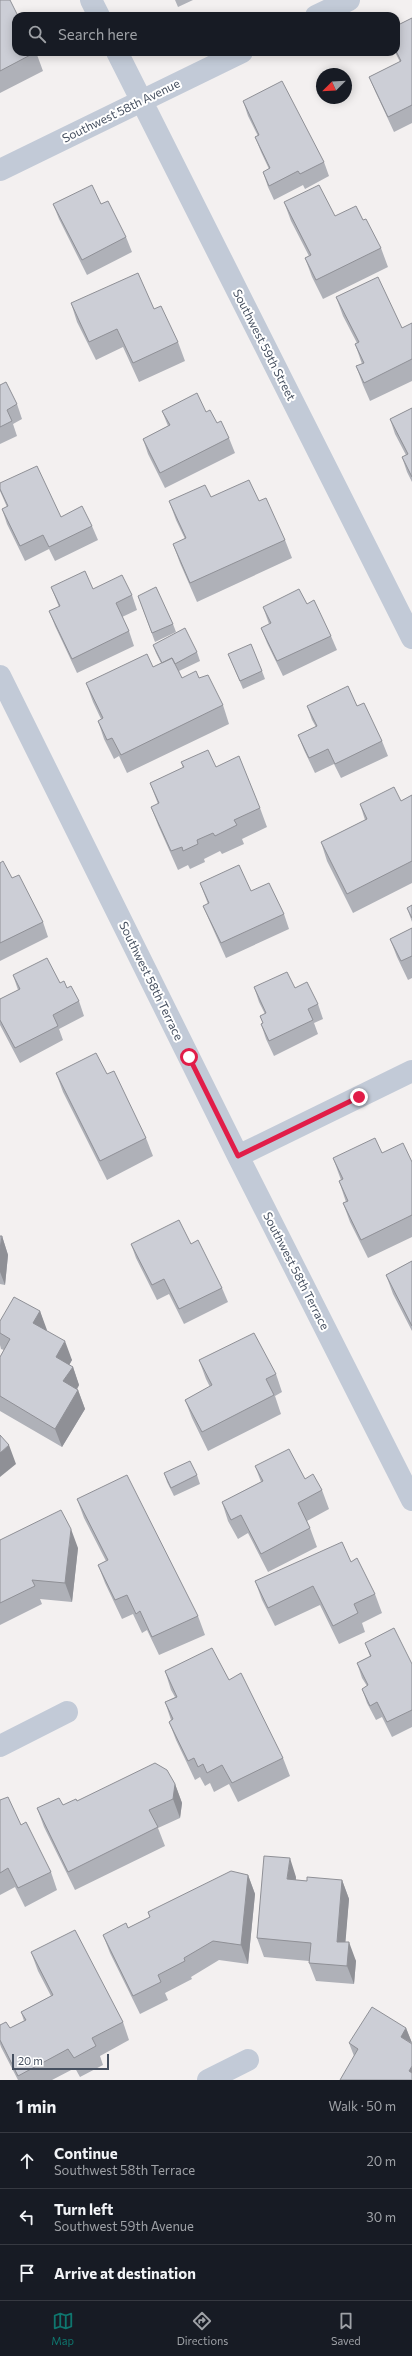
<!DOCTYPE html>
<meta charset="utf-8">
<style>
body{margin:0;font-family:Commissioner,sans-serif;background:#242831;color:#f1f3f6}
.compass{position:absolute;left:316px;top:68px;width:36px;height:36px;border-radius:50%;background:#171b24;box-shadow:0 2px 10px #0003;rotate:246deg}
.scale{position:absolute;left:12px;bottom:10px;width:97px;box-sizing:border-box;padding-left:4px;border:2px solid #465060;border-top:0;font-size:11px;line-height:14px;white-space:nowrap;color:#465060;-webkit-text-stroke:3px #fff;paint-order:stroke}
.stop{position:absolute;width:12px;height:12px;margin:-9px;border:3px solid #e11d48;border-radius:50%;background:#fff}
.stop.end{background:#e11d48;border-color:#fff;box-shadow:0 1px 4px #0008}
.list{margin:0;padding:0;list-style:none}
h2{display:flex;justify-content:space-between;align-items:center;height:52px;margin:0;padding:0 16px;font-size:17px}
h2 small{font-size:13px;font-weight:400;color:#9ea1a6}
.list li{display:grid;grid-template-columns:26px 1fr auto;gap:12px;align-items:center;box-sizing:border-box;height:56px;padding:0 16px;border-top:1px solid #363941}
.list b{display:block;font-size:15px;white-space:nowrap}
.list p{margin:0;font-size:13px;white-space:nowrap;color:#9ea1a6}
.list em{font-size:13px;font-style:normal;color:#9ea1a6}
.icon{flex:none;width:22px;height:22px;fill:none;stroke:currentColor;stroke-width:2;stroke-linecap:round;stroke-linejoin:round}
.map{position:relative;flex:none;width:412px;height:2080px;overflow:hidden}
.search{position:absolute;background:#171b24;box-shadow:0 2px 10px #0003;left:12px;right:12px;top:12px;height:44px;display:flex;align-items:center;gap:10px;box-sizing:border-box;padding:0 14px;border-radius:12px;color:#9ea1a6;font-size:15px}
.sheet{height:220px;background:#171b24}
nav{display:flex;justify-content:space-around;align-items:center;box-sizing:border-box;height:56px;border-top:1px solid #363941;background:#171b24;font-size:11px;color:#9ea1a6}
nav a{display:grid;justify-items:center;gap:2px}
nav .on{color:#0f766e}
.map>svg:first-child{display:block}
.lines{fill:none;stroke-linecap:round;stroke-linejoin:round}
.minor{stroke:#c2cad7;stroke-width:22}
.wall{fill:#afb1b8}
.shaded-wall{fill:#8f9096}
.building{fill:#ccced6;stroke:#8f9096}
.route{stroke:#e11d48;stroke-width:5}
.labels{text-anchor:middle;stroke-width:4;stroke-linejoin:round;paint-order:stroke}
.street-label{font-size:12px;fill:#465060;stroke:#fff}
</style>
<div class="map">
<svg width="412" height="2080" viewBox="0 0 412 2080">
<rect width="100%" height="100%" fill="#f3f0f0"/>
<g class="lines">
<path class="minor" d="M91 0 99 16
M316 16 349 0
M117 52 412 638
M0 170 242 52
M0 676 238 1156 412 1500
M238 1156 412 1071
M0 1746 67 1712
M208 2080 248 2060"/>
</g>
<path class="wall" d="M0 0 36 52 43 71 0 93Z
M175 0H193L178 7Z
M412 18V123L394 132 375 91 369 77 400 62 395 52H396V26Z
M243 101 324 162 329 176 305 189 303 185 274 200 268 187 263 172 269 169 261 152 255 137 258 136 248 116Z
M284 202 335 216 363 220 381 248 388 267 323 299 312 277 305 258 309 256 291 221Z
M53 204 126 237 132 252 87 275 59 219Z
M336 297 402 328 412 323V381L370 401 363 385 356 366 362 364 355 344 357 343 343 316Z
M71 303 154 309 178 342 185 361 139 382 123 347 96 360 77 322Z
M0 385 17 404 22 419 13 424 17 436 0 444Z
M412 408V482L407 472 402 457 406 455 395 434 390 419Z
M162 411 206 412 229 438 235 453 165 488 148 454 143 439 168 426Z
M0 483 61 517 92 526 98 540 55 561 49 549 25 561 7 524 2 509 7 507 0 491Z
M211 497 259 501 285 540 292 558 197 602 180 563 173 544 185 539 176 520 169 501Z
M51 587 93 589 132 595 137 610 122 617 129 631 134 646 77 673 55 626 49 611 59 607Z
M138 596 173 624 176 632 155 642Z
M307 604 331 636 337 650 283 676 267 643 261 628 269 624 263 607Z
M153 645 197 652 200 661 179 671 182 678H199L223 705 229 724 127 773 119 756 114 759 104 739 98 721 101 719 93 702 86 683 153 667 161 663 156 653Z
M228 654 262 671 265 679 243 689Z
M307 706H357L382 741 388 756 341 778 334 764 315 773 304 750 298 735 316 727 312 720Z
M181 762 216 767 260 808 267 827 242 839 244 844 222 854 220 851 204 859 205 862 190 869 188 865 178 870 158 825 151 807 158 804 150 783 183 768Z
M412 795V883L353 913 327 861 321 842 365 820 360 804 401 801Z
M0 863 43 922 48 937 0 961Z
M200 883 251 891 284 914 289 929 226 958 209 920 203 906 208 904Z
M412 905V922L407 908Z
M412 928V978L408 980 397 957 390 939Z
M13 975 60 983 67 988 79 1001 84 1016 59 1029 63 1040 20 1063 0 1025V999L18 990Z
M254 987 295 988 318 1004 323 1019 314 1023 318 1034 274 1056 266 1039 261 1024 263 1023 260 1016 265 1014 259 1002Z
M56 1073 107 1074 146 1138 153 1156 107 1180 63 1092Z
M382 1153 412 1162V1237L368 1258 350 1222 343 1203 346 1202 339 1181 341 1180 333 1158Z
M0 1236H2L8 1255 5 1285 0 1284Z
M131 1244H191L222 1288 228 1302 184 1324 169 1294 157 1300 136 1258Z
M412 1261V1331L393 1294 386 1275Z
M40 1311 46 1330 72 1360 69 1365 73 1367 79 1385 77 1390H78L85 1409 62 1447 0 1411V1357L4 1350 1 1349 0 1345V1321Z
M199 1360 276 1374 282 1392 275 1396 281 1414 208 1451 192 1418 185 1400 210 1387 206 1379Z
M255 1466 305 1479 322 1490 329 1509 307 1521 310 1528 317 1547 268 1572 248 1533 238 1539 228 1521 222 1502 261 1482Z
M164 1473 197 1475 200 1484 174 1496 167 1482Z
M77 1499 198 1616 205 1635 159 1655 147 1630 142 1633 133 1614 122 1619 105 1583 98 1565 106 1561 84 1518Z
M0 1540 78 1548 72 1602 40 1599 42 1604 0 1625Z
M351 1562 375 1594 382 1613 362 1623 365 1632 339 1644 320 1605 275 1626 262 1600 255 1581Z
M365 1643 412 1664V1727L392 1737 382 1717 376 1720 367 1703 362 1689 367 1686 362 1678 357 1663 370 1656Z
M165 1671 229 1680 283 1758 290 1776 238 1802 229 1784 214 1792 210 1783 205 1786 200 1777 195 1780 176 1740 169 1722 171 1720 165 1702 175 1697 171 1690Z
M175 1784 182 1803 180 1818 158 1828 165 1846 75 1890 44 1827 37 1808 63 1805 77 1801Z
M0 1800 21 1825 51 1872 57 1890 25 1907 15 1887 0 1895Z
M248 1875 255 1894 248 1964 219 1960 191 1977 192 1979 165 1993 168 2000 140 2014 110 1953 103 1935 128 1928 150 1917 148 1912Z
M296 1877V1880L307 1881 342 1880 349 1899 345 1942 356 1961 354 1984 316 1981 309 1963V1961L264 1957 257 1938Z
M31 1952 123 2022 129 2040 100 2056 103 2065 80 2077 75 2068 52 2080H18L1 2047 0 2044V2025L10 2028 24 2021 21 2012 51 1996 38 1971Z
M406 2028 412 2043 354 2056 349 2043Z"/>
<path class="shaded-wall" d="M2 1236 8 1255 5 1285 0 1272V1249Z
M40 1311 47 1330 40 1342 33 1323Z
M65 1341 72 1360 63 1376 56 1357Z
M73 1367 79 1385 70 1400 63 1381Z
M78 1390 85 1409 62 1447 55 1429Z
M9 1445 16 1464 0 1477V1453Z
M71 1529 78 1548 72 1602 65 1583Z
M175 1784 182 1803 180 1818 173 1799Z
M290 1858 296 1877 294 1898 287 1879Z
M248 1875 255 1894 248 1964 241 1945Z
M342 1880 349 1899 344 1960 337 1942Z
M349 1942 356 1961 354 1984 347 1966Z
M406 2028 412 2043 401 2037Z
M412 2066V2080L409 2071Z"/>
<path class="building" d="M0 0H10L18 16H16V52H36L0 71Z
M412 18V105L388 117 369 77 401 61 396 51V26Z
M282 81 324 162 300 174 298 171 269 186 263 172 270 168 255 137 259 135 243 101Z
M92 185 101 204 108 201 126 237 82 260 53 204Z
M319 185 335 216 356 206 363 220 366 219 381 248 316 280 305 258 311 255 284 202Z
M138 273 154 309 161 306 178 342 133 363 117 329 89 342 71 303Z
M378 277 402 328 412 323V359L364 383 356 366 364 363 355 344 359 342 336 297Z
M6 382 17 404 7 410 12 421 0 427V385Z
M197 393 206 412 210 410 217 423 221 421 229 438 160 473 143 439 170 425 162 411Z
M412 408V477L402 457 408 454 390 419Z
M37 466 61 517 82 506 92 526 49 547 43 535 20 546 2 509 8 506 0 489V483Z
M249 480 259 501 266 498 285 540 190 583 173 544 186 538 169 501 205 485 211 497Z
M85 571 93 589 122 575 132 595 116 603 129 631 72 659 49 611 60 606 51 587Z
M156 587 173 624 152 633 138 596Z
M299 589 307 604 314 600 331 636 277 661 261 628 271 623 263 607Z
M185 628 197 652 175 664 172 658 162 663 153 645Z
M251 644 262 671 240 681 228 654Z
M147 654 153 667 172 658 182 678 196 671 199 678 208 675 223 705 121 755 112 738 107 740 98 721 103 718 86 683Z
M348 686 357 706 364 703 382 741 335 764 328 749 309 758 298 735 317 726 307 706Z
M208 750 216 767 239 756 260 808 234 820 237 825 215 836 213 833 197 840 198 844 183 851 182 847 171 851 151 807 159 803 150 783 184 767 181 762Z
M394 787 401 801 412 795V861L347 894 321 842 367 819 360 804Z
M3 861 12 878 19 875 43 922 0 943V863Z
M239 865 251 891 269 883 284 914 221 943 203 906 209 903 200 883Z
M412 905V918L407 908Z
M412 928V956L401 961 390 939Z
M47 958 60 983 64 981 67 988 71 986 79 1001 53 1015 58 1026 15 1048 0 1020V999L20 989 13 975Z
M287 972 295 988 307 982 318 1004 308 1009 313 1020 269 1041 261 1024 263 1023 260 1016 266 1013 254 987Z
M96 1053 107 1074 114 1071 146 1138 100 1161 56 1073Z
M375 1138 382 1153 403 1143 412 1162V1215L361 1240 343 1203 348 1201 339 1181 343 1179 333 1158Z
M179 1220 191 1244 198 1240 222 1288 179 1309 164 1279 152 1285 131 1244Z
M0 1236H2L0 1249Z
M412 1261V1326L386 1275Z
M14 1297 40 1311 33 1323 65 1341 56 1357 73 1367 63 1381 78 1390 55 1429 0 1396V1357L10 1339 0 1333V1321Z
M254 1333 276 1374 266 1379 274 1395 202 1432 185 1400 212 1385 199 1360Z
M0 1435 9 1445 0 1453Z
M289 1449 305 1479 313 1474 322 1490 298 1503 310 1528 261 1554 241 1515 231 1520 222 1502 263 1481 255 1466Z
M190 1461 197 1475 171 1488 164 1473Z
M127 1475 198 1616 152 1637 140 1611 136 1614 127 1595 115 1600 98 1565 108 1560 77 1499Z
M61 1510 71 1529 65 1583 32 1580 35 1586 0 1603V1540Z
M342 1542 351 1562 357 1558 375 1594 354 1604 358 1613 333 1626 313 1586 268 1608 255 1581Z
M394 1628 412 1664V1710L387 1722 377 1702 370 1706 362 1689 368 1685 357 1663 371 1656 365 1643Z
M212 1648 229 1680 241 1673 283 1758 232 1783 222 1765 207 1773 203 1764 198 1767 194 1758 188 1761 169 1722 173 1719 165 1702 177 1697 165 1671Z
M155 1763 167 1770 175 1784 173 1799 149 1810 158 1827 68 1872 37 1808 59 1798 63 1805 76 1799 77 1801Z
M8 1797 21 1825 26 1822 51 1872 18 1888 8 1868 0 1873V1800Z
M264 1856 290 1858 287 1879 307 1881V1877L342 1880 337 1942H349L347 1966 309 1963 311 1943 257 1938Z
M231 1871 248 1875 241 1945 213 1941 184 1958 185 1961 158 1975 161 1982 133 1996 103 1935 126 1923 128 1928 150 1917 148 1912Z
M75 1930 123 2022 92 2038 96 2046 74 2058 68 2049 18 2076 0 2040V2025L6 2022 10 2028 26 2020 21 2012 53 1995 31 1952Z
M372 2007 406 2028 401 2037 412 2044V2066L409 2071 412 2073V2080H340L358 2049 349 2043Z"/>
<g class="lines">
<path class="route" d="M189 1057 238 1156 359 1097"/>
</g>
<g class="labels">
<g class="street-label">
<text transform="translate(121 111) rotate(-26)" y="4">Southwest 58th Avenue</text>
<text transform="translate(264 345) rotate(63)" y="4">Southwest 59th Street</text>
<text transform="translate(151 981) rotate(64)" y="4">Southwest 58th Terrace</text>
<text transform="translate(296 1271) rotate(63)" y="4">Southwest 58th Terrace</text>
</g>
</g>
</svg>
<svg class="compass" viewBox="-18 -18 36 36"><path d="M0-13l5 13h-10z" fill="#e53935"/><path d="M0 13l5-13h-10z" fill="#9ea1a6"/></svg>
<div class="scale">20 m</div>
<div class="stop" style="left:189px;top:1057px"></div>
<div class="stop end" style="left:359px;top:1097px"></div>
<div class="search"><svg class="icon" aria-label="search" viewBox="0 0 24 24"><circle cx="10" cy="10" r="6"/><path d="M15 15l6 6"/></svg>Search here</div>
</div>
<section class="sheet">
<h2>1 min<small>Walk · 50 m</small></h2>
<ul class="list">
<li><svg class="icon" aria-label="ahead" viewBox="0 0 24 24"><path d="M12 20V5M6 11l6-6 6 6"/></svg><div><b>Continue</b><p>Southwest 58th Terrace</p></div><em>20 m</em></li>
<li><svg class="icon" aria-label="left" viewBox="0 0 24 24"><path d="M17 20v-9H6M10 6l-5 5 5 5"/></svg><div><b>Turn left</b><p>Southwest 59th Avenue</p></div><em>30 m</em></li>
<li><svg class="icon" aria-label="arrive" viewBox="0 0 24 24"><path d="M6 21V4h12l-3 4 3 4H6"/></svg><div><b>Arrive at destination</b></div></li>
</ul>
</section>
<nav>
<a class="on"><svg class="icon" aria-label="map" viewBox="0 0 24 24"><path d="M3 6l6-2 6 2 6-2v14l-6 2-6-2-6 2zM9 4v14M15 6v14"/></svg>Map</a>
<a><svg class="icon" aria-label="directions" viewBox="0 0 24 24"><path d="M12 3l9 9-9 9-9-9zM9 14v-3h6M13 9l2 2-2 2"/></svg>Directions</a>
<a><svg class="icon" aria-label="saved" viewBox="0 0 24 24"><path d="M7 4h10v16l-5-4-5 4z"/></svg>Saved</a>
</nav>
